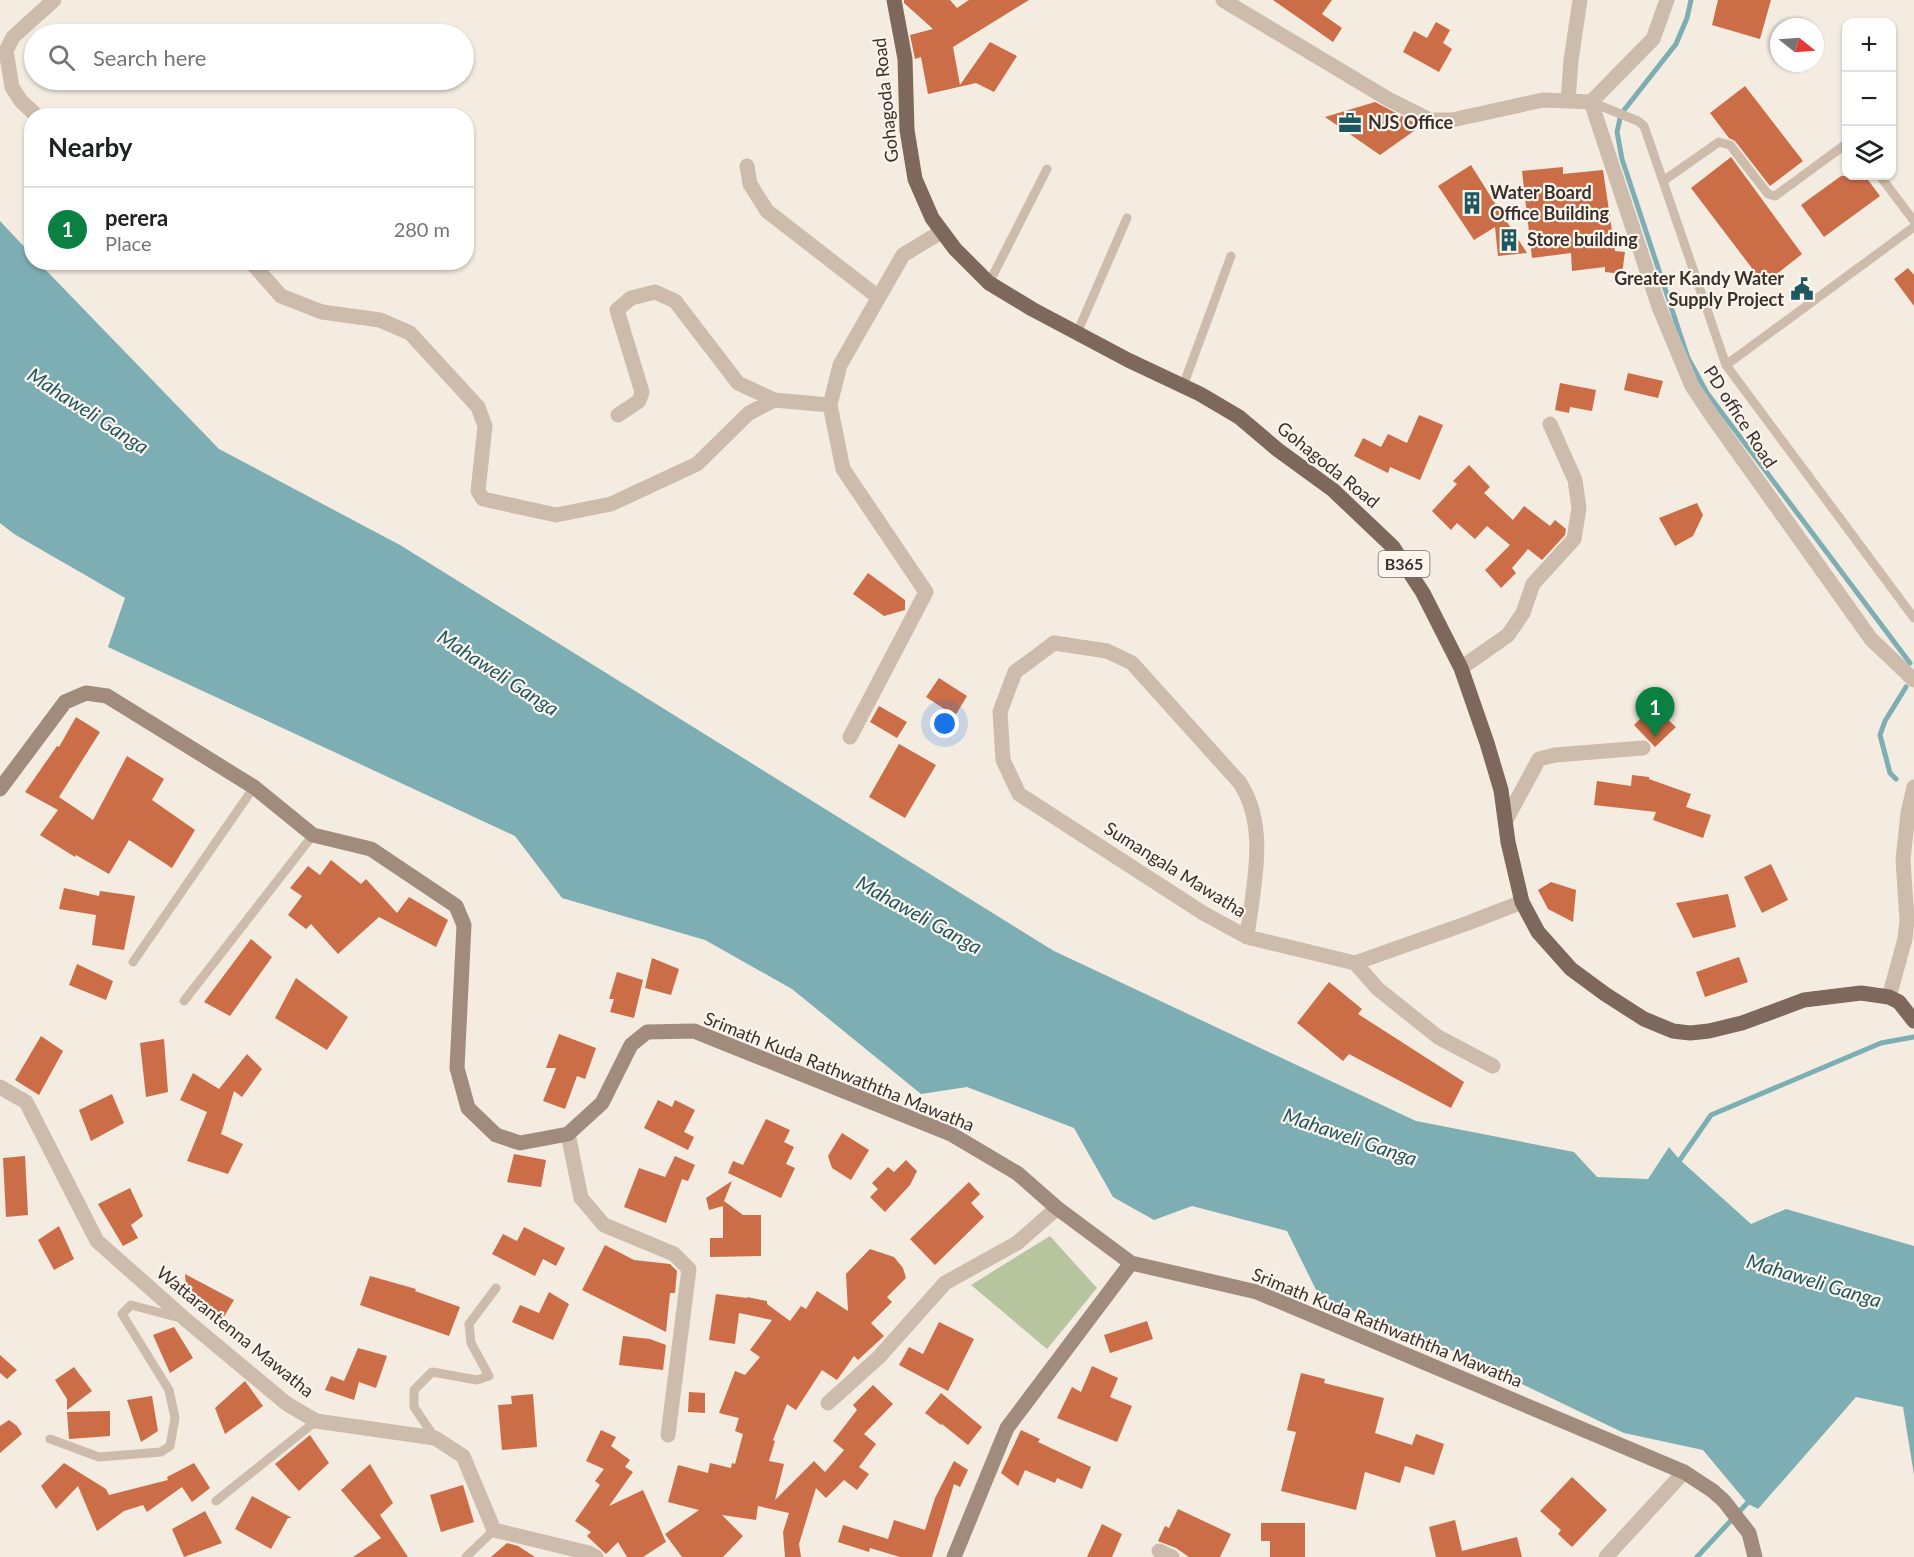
<!DOCTYPE html>
<meta charset="utf-8">
<style>
body{margin:0;font-family:Lato,sans-serif;background:#f6f6f6;color:#202124}
.controls{position:absolute;right:18px;top:18px;display:grid;overflow:hidden;border-radius:12px;box-shadow:0 2px 4px #0004}
.controls button{width:54px;height:54px;display:grid;place-items:center;padding:0;border:0;border-bottom:2px solid #e0e0e0;background:#fff;color:#202124;font:30px sans-serif}
.compass{position:absolute;left:1770px;top:18px;width:54px;height:54px;border-radius:50%;background:#fff;box-shadow:0 2px 4px #0004;rotate:107deg}
.you{position:absolute;left:945px;top:724px;width:21px;height:21px;margin:-15px;border:4px solid #fff;border-radius:50%;background:#1a73e8;box-shadow:0 0 0 9px #1a73e833}
.badge{display:grid;place-items:center;width:39px;height:39px;border-radius:50%;background:#0b8043;color:#fff;font-size:20px;font-weight:700}
.pin{position:absolute;translate:-50% -50px;filter:drop-shadow(0 2px 3px #0008)}
.pin::after{content:'';position:absolute;top:32px;width:21px;height:18px;background:inherit;clip-path:polygon(0 0,100% 0,50% 100%)}
.list{margin:0;padding:0;list-style:none}
h2{display:flex;justify-content:space-between;align-items:center;height:78px;margin:0;padding:0 24px;font-size:26px}
h2 small{font-size:20px;font-weight:400;color:#757577}
.list li{display:grid;grid-template-columns:39px 1fr auto;gap:18px;align-items:center;box-sizing:border-box;height:84px;padding:0 24px;border-top:2px solid #e0e0e0}
.list b{display:block;font-size:22px;white-space:nowrap}
.list p{margin:0;font-size:20px;white-space:nowrap;color:#757577}
.list em{font-size:20px;font-style:normal;color:#757577}
.icon{flex:none;width:33px;height:33px;fill:none;stroke:currentColor;stroke-width:2;stroke-linecap:round;stroke-linejoin:round}
.map{position:relative;flex:none;width:1914px;height:1557px;overflow:hidden}
.search{position:absolute;background:#fff;box-shadow:0 2px 4px #0004;left:24px;top:24px;width:450px;height:66px;display:flex;align-items:center;gap:15px;box-sizing:border-box;padding:0 21px;border-radius:33px;color:#757577;font-size:22px}
.panel{position:absolute;background:#fff;box-shadow:0 2px 4px #0004;left:24px;top:108px;width:450px;height:162px;border-radius:24px}
.map>svg:first-child{display:block}
.green{fill:#b6c59e}
.water{fill:#7daeb3}
.lines{fill:none;stroke-linecap:round;stroke-linejoin:round}
.stream{stroke:#7daeb3;stroke-width:5}
.building{fill:#cb6d47}
.lane{stroke:#cdbcab;stroke-width:9}
.street{stroke:#cdbcab;stroke-width:15}
.secondary{stroke:#a18b7c;stroke-width:15}
.primary{stroke:#7d685b;stroke-width:15}
.labels{text-anchor:middle;stroke-width:4.5;stroke-linejoin:round;paint-order:stroke}
.shield{fill:#fbf5ed;stroke:#756b64;stroke-width:1.5}
.shield-label{font-size:16px;font-weight:bold;fill:#3b302a}
.street-label{font-size:18px;fill:#3b302a;stroke:#fbf5ed}
.poi-label{font-size:18px;font-weight:bold;fill:#3b302a;stroke:#fbf5ed;text-anchor:start}
.water-label{font-size:20px;font-style:italic;fill:#1d575f;stroke:#fbf5ed}
</style>
<div class="map">
<svg width="1914" height="1557" viewBox="0 0 1914 1557">
<rect width="100%" height="100%" fill="#f4ece0"/>
<path class="green" d="M1050 1236 1097 1288 1047 1349 971 1285Z"/>
<path class="water" d="M0 221 31 254 32 262 39 263 219 449 400 545 1054 951 1416 1121 1574 1152 1597 1177 1648 1179 1669 1147 1679 1159 1751 1224 1786 1209 1914 1246V1475L1903 1407 1856 1397 1758 1509 1748 1504 1703 1450 1624 1433 1443 1346 1320 1298 1287 1231 1192 1206 1154 1220 1113 1197 1074 1128 967 1087 921 1094 792 989 705 940 562 898 515 836 108 647 125 598 14 534 0 523Z"/>
<g class="lines">
<path class="stream" d="M1691 0 1687 18 1676 44 1621 114 1617 132 1622 159 1688 358 1707 393 1910 663
M1896 779 1890 773 1880 735 1885 721 1906 687
M1677 1164 1711 1115 1881 1043 1914 1037
M1697 1557 1751 1499"/>
</g>
<path class="building" d="M904 0H950L957 8 969 0H1029L953 47 960 85 990 42 1017 56 994 92 976 83 928 94 921 57 915 59 910 35 933 29 904 3Z
M1273 0H1332L1322 14 1342 28 1333 42Z
M1718 0H1771L1760 39 1712 25Z
M1436 22 1450 30 1443 43 1452 49 1439 72 1403 52 1414 31 1427 38Z
M1745 86 1803 161 1770 186 1735 141 1729 138 1710 113Z
M1375 102 1421 126 1380 155 1325 117Z
M1731 157 1802 254 1764 284 1691 188Z
M1471 165 1491 197 1527 253 1498 256 1495 227 1474 240 1438 186Z
M1563 167V174L1603 170 1615 251 1625 252 1622 274 1605 272V267L1572 271 1571 253 1532 258 1522 171Z
M1841 176H1865L1880 196 1824 237 1801 205Z
M1908 268 1914 275V306L1894 279Z
M1628 373 1663 381 1658 398 1624 390Z
M1560 383 1596 390 1592 411 1570 407 1569 413 1555 410Z
M1419 415 1443 425 1420 480 1390 467 1388 473 1354 456 1363 438 1381 447 1388 434 1407 443Z
M1469 465 1490 487 1484 493 1513 520 1524 506 1550 526 1555 520 1566 529 1565 535 1542 560 1528 549 1512 568 1516 573 1501 588 1485 570 1510 545 1487 526 1475 539 1457 523 1451 530 1432 511 1457 484 1453 481Z
M1697 503 1703 515 1693 536 1675 546 1659 518Z
M868 573 905 600V610L884 616 853 594Z
M939 678 967 696 955 716 926 697Z
M879 706 907 722 897 738 870 722Z
M1650 709 1657 710 1676 727 1655 747 1634 725Z
M76 717 100 732 59 797 93 820 127 756 164 779 152 800 195 830 172 868 129 840 109 874 76 855 75 857 40 835 58 810 25 792 57 746 59 747Z
M899 744 936 765 905 818 869 797Z
M1632 775 1649 777V779L1691 794 1686 807 1711 815 1703 838 1653 820 1656 812 1594 805 1597 781 1631 786Z
M331 860 361 884 366 879 397 913 409 897 448 920 436 947 379 917 338 954 311 924 306 929 288 915 302 896 290 888 308 866 320 875Z
M1771 864 1788 900 1762 913 1744 877Z
M1551 882 1576 890 1573 922 1548 909 1538 890Z
M64 888 99 896 100 891 135 896 124 950 92 945 96 915 59 909Z
M1728 894 1736 927 1693 938 1676 903Z
M251 939 272 957 230 1016 204 1002Z
M1739 957 1748 982 1705 997 1696 972Z
M652 958 679 969 671 995 645 988Z
M77 964 113 981 106 1000 69 985Z
M617 972 643 980 634 1018 610 1012 614 999H609Z
M296 978 348 1017 327 1050 275 1018Z
M1329 982 1362 1009 1358 1014 1464 1082 1451 1108 1349 1054 1343 1061 1297 1023Z
M559 1034 596 1048 585 1079 577 1076 565 1109 543 1101 556 1068H546Z
M41 1036 63 1051 39 1095 15 1080Z
M164 1039 168 1092 146 1097 140 1043Z
M247 1054 262 1069 242 1097 234 1091 221 1134 243 1144 228 1174 187 1161 207 1112 180 1100 193 1073 219 1089Z
M112 1094 124 1123 91 1141 79 1110Z
M658 1100 672 1107 675 1100 695 1110 684 1132 694 1137 688 1150 644 1128Z
M766 1119 790 1130 784 1142 794 1147 786 1164 795 1168 781 1198 728 1173 733 1161 743 1165Z
M842 1133 869 1150 851 1180 832 1168 828 1156Z
M514 1154 546 1160 541 1187 507 1182Z
M25 1156 28 1215 6 1217 3 1158Z
M675 1156 695 1165 688 1181 682 1179 666 1223 624 1207 639 1168 665 1177Z
M906 1160 917 1171 910 1185 885 1212 870 1197 878 1189 872 1183 888 1167 894 1172Z
M732 1181 724 1201 743 1215H761V1256L710 1257V1238H723V1206L709 1210 706 1198Z
M969 1182 980 1194 971 1203 984 1217 935 1265 910 1239Z
M130 1188 143 1216 131 1225 138 1238 123 1246 98 1204Z
M59 1226 74 1259 54 1270 38 1240Z
M524 1227 565 1248 556 1266 543 1259 535 1276 492 1254 503 1234 517 1241Z
M605 1245 634 1260 670 1264 677 1271 675 1293H670L666 1332 582 1290Z
M870 1249 894 1257 903 1268 906 1278 887 1297 892 1302 871 1323 884 1336 858 1360 854 1356 837 1380 822 1370 796 1410 787 1404 773 1440 775 1441 769 1461 784 1464 775 1500 814 1461 825 1472 844 1450 833 1441 857 1410 853 1405 873 1385 893 1404 864 1434 876 1444 859 1467 869 1474 857 1490 844 1480 826 1498 816 1488 799 1544 801 1557H785L783 1532 789 1513 758 1506 756 1520 722 1515 743 1536 723 1557H682L665 1534 699 1510 668 1502 678 1465 708 1473 710 1463 731 1468 732 1463 735 1464 743 1434 735 1431 739 1418 719 1413 735 1371 745 1375 760 1357 750 1350 772 1320 739 1313 735 1344 709 1340 716 1294 747 1298V1297L767 1301V1304L790 1321 801 1306 806 1309 817 1291 848 1311 846 1274Z
M185 1274 234 1300 219 1325 188 1304Z
M370 1276 416 1289 415 1291 460 1307 449 1336 360 1305Z
M549 1292 569 1304 553 1340 512 1322 520 1305 539 1313Z
M1147 1321 1153 1339 1110 1353 1104 1335Z
M939 1322 974 1339 948 1391 899 1365 909 1347 923 1354Z
M174 1327 193 1358 170 1373 153 1335Z
M623 1336 650 1339 666 1345 663 1370 619 1365Z
M358 1348 387 1356 376 1388 359 1382 354 1400 325 1390 331 1376 344 1381Z
M0 1355 17 1370 7 1379 0 1373Z
M1092 1366 1118 1378 1110 1397 1132 1406 1117 1442 1057 1418 1072 1387 1081 1392Z
M74 1367 92 1391 67 1410V1399L55 1380Z
M1301 1373 1325 1379 1324 1383 1384 1398 1375 1433 1412 1445 1416 1434 1444 1444 1434 1475 1405 1466 1400 1483 1365 1472 1356 1510 1281 1491 1296 1432 1287 1430Z
M245 1381 263 1406 225 1434 215 1408Z
M689 1392 705 1393V1413L688 1412Z
M941 1393 982 1427 968 1445 942 1424 941 1425 925 1413Z
M533 1394 537 1447 502 1450 498 1405 512 1404 511 1396Z
M152 1396 158 1431 141 1442 127 1400Z
M110 1411V1436L69 1439 67 1412Z
M9 1420 17 1426 22 1434 0 1453V1426Z
M601 1430 616 1437 611 1446 630 1460 625 1467 633 1472 609 1506 643 1490 666 1542 643 1557H627L618 1542 606 1554 587 1536 591 1532 575 1521 600 1485 595 1481 604 1469 586 1461Z
M1021 1430 1040 1439 1038 1442 1091 1467 1082 1489 1057 1478 1055 1483 1025 1470 1018 1486 1001 1473Z
M310 1435 329 1463 299 1491 275 1464Z
M954 1461 968 1470 960 1487 954 1484 932 1557H900L870 1548 869 1552 838 1542 843 1525 888 1539 894 1520 925 1530 935 1498Z
M64 1463 106 1489 109 1495 168 1480 167 1477 194 1463 210 1488 192 1502 182 1487 147 1512 143 1505 124 1511 97 1531 78 1486 56 1509 41 1486Z
M370 1464 393 1503 380 1515 408 1557H353L381 1538 341 1490Z
M1572 1477 1607 1510 1572 1547 1558 1534 1561 1530 1540 1511Z
M463 1485 474 1522 441 1532 430 1495Z
M252 1496 292 1518H288L271 1549 235 1529Z
M1178 1509 1231 1534 1220 1557H1189L1176 1548 1158 1541 1165 1526 1169 1528Z
M205 1511 222 1543 184 1557 172 1529Z
M1455 1520 1462 1551 1517 1537 1522 1557H1436L1429 1527Z
M1261 1523H1305V1557H1270V1541H1261Z
M1102 1524 1122 1534 1112 1557H1087Z
M507 1543 518 1546 535 1557H491Z"/>
<g class="lines">
<path class="lane" d="M1591 102 1638 121 1644 126 1726 365 1914 618
M1880 176 1914 221
M1663 181 1719 142 1730 145 1768 194 1775 196 1846 144
M989 283 1047 169
M1077 333 1127 218
M1726 365 1914 227
M1183 386 1231 256
M133 962 254 787
M184 1001 313 835
M435 1438 414 1407V1390L432 1372 477 1380 489 1376 471 1343 469 1324 496 1288
M50 1439 99 1457 161 1452 170 1446 175 1418 169 1390 122 1314 131 1305 180 1318
M216 1501 316 1421
M466 1557 494 1530"/>
<path class="street" d="M1223 0 1388 99 1430 120H1452L1543 100 1591 102 1653 39 1667 0
M1568 101 1571 60 1580 0
M1591 102 1659 307 1692 386 1714 419 1871 639 1914 680
M37 116 21 101 12 87 6 51 13 37 54 0
M747 166 750 184 767 211 878 297
M251 262 281 296 322 312 380 320 410 333 478 407 485 426 478 491 483 499 556 515 611 504 697 464 749 413 774 400 830 405
M618 415 639 401 642 392 617 310 631 298 655 292 675 301 738 383 774 400
M1461 668 1508 635 1523 613 1533 584 1574 539 1579 508 1575 480 1550 424
M850 737 926 592 843 469 830 405 840 365 903 255 941 232
M1506 820 1539 759 1555 755 1643 748
M1247 937C1253 886 1269 828 1240 783L1132 663 1107 651 1054 643 1015 672 1000 712 1003 760 1019 794 1203 913 1247 937 1355 963 1468 923 1522 902
M1355 963 1378 989 1438 1037 1493 1066
M1889 997 1905 939 1907 920 1903 860 1908 813 1914 787
M0 1087 26 1102 97 1241 185 1319 287 1404 316 1421 435 1438 463 1456 494 1530 589 1553 596 1557
M568 1134 581 1198 604 1225 674 1254 689 1269 668 1435
M828 1403 879 1357 945 1283 1017 1243 1057 1208
M1159 1551 1172 1557
M1606 1557 1684 1472"/>
<path class="secondary" d="M0 789 65 702 86 693 107 696 254 787 313 835 371 849 456 906 464 925 457 1068 468 1108 496 1135 520 1143 568 1134 602 1103 631 1045 647 1032 694 1031 951 1134 1017 1173 1057 1208 1131 1263 1257 1292 1684 1472 1713 1491 1724 1501 1749 1533 1755 1557
M954 1557 1007 1428 1131 1263"/>
<path class="primary" d="M894 0 905 59 907 130 915 179 932 218 955 249 989 283 1032 309 1128 360 1200 394 1239 417 1278 450 1333 490 1393 547 1423 593 1461 668 1487 743 1501 790 1508 842 1522 902 1538 932 1571 969 1605 994 1644 1019 1673 1031 1690 1033 1709 1031 1742 1023 1804 1000 1861 993 1889 997 1899 1002 1914 1021"/>
</g>
<defs>
<g id="office-bare" transform="scale(1.8)"><path d="M-6-3h4V-5.5h4V-3h4V5H-6ZM-1-4.5V-3h2v-1.5ZM-6 0V1H6V0Z" fill="#1d575f" stroke="#fbf5ed" stroke-width="2.5" paint-order="stroke"/></g>
<g id="building-bare" transform="scale(1.8)"><path d="M-4-6H4V6H1V3H-1V6H-4ZM-2.5-4.3h1.7v1.8h-1.7ZM.8-4.3h1.7v1.8H.8ZM-2.5-1h1.7V.8h-1.7ZM.8-1h1.7V.8H.8Z" fill="#1d575f" stroke="#fbf5ed" stroke-width="2.5" paint-order="stroke"/></g>
<g id="civic-bare" transform="scale(1.8)"><path d="M-.6-6.5H3V-4.5H.6V-3L4-1V1h2V6H-6V1h2V-1L-.6-3ZM-1.2 2.5V6h2.4V2.5Z" fill="#1d575f" stroke="#fbf5ed" stroke-width="2.5" paint-order="stroke"/></g>
</defs>
<g fill-rule="evenodd">
<use href="#office-bare" x="1350" y="123"/>
<use href="#building-bare" x="1472" y="203"/>
<use href="#building-bare" x="1509" y="240"/>
<use href="#civic-bare" x="1802" y="289"/>
</g>
<g class="labels">
<rect class="shield" x="1378.5" y="551" width="51" height="26" rx="4.5"/>
<g class="shield-label">
<text x="1404" y="570">B365</text>
</g>
<g class="street-label">
<text transform="translate(886 100) rotate(-96)" y="6">Gohagoda Road</text>
<text transform="translate(1740 417) rotate(57)" y="6">PD office Road</text>
<text transform="translate(1328 465) rotate(39)" y="6">Gohagoda Road</text>
<text transform="translate(1175 870) rotate(32)" y="6">Sumangala Mawatha</text>
<text transform="translate(839 1072) rotate(22)" y="6">Srimath Kuda Rathwaththa Mawatha</text>
<text transform="translate(1387 1328) rotate(22)" y="6">Srimath Kuda Rathwaththa Mawatha</text>
<text transform="translate(235 1332) rotate(39)" y="6">Wattarantenna Mawatha</text>
</g>
<g class="poi-label">
<text x="1368" y="129">NJS Office</text>
<text x="1490" y="199">Water Board<tspan x="1490" dy="21">Office Building</tspan></text>
<text x="1527" y="246">Store building</text>
<text x="1784" y="285" text-anchor="end">Greater Kandy Water<tspan x="1784" dy="21">Supply Project</tspan></text>
</g>
<g class="water-label">
<text transform="translate(88 411) rotate(33)" y="7">Mahaweli Ganga</text>
<text transform="translate(498 673) rotate(33)" y="7">Mahaweli Ganga</text>
<text transform="translate(919 915) rotate(29)" y="7">Mahaweli Ganga</text>
<text transform="translate(1350 1137) rotate(19)" y="7">Mahaweli Ganga</text>
<text transform="translate(1814 1281) rotate(17)" y="7">Mahaweli Ganga</text>
</g>
</g>
</svg>
<div class="controls">
<button>+</button>
<button>−</button>
<button><svg class="icon" aria-label="layers" viewBox="0 0 24 24"><path d="M12 4l9 5-9 5-9-5zM3 14l9 5 9-5"/></svg></button>
</div>
<svg class="compass" viewBox="-18 -18 36 36"><path d="M0-13l5 13h-10z" fill="#e53935"/><path d="M0 13l5-13h-10z" fill="#757577"/></svg>
<div class="you"></div>
<div class="pin badge" style="left:1655px;top:737px">1</div>
<div class="search"><svg class="icon" aria-label="search" viewBox="0 0 24 24"><circle cx="10" cy="10" r="6"/><path d="M15 15l6 6"/></svg>Search here</div>
<section class="panel">
<h2>Nearby<small></small></h2>
<ul class="list">
<li><span class="badge">1</span><div><b>perera</b><p>Place</p></div><em>280 m</em></li>
</ul>
</section>
</div>
